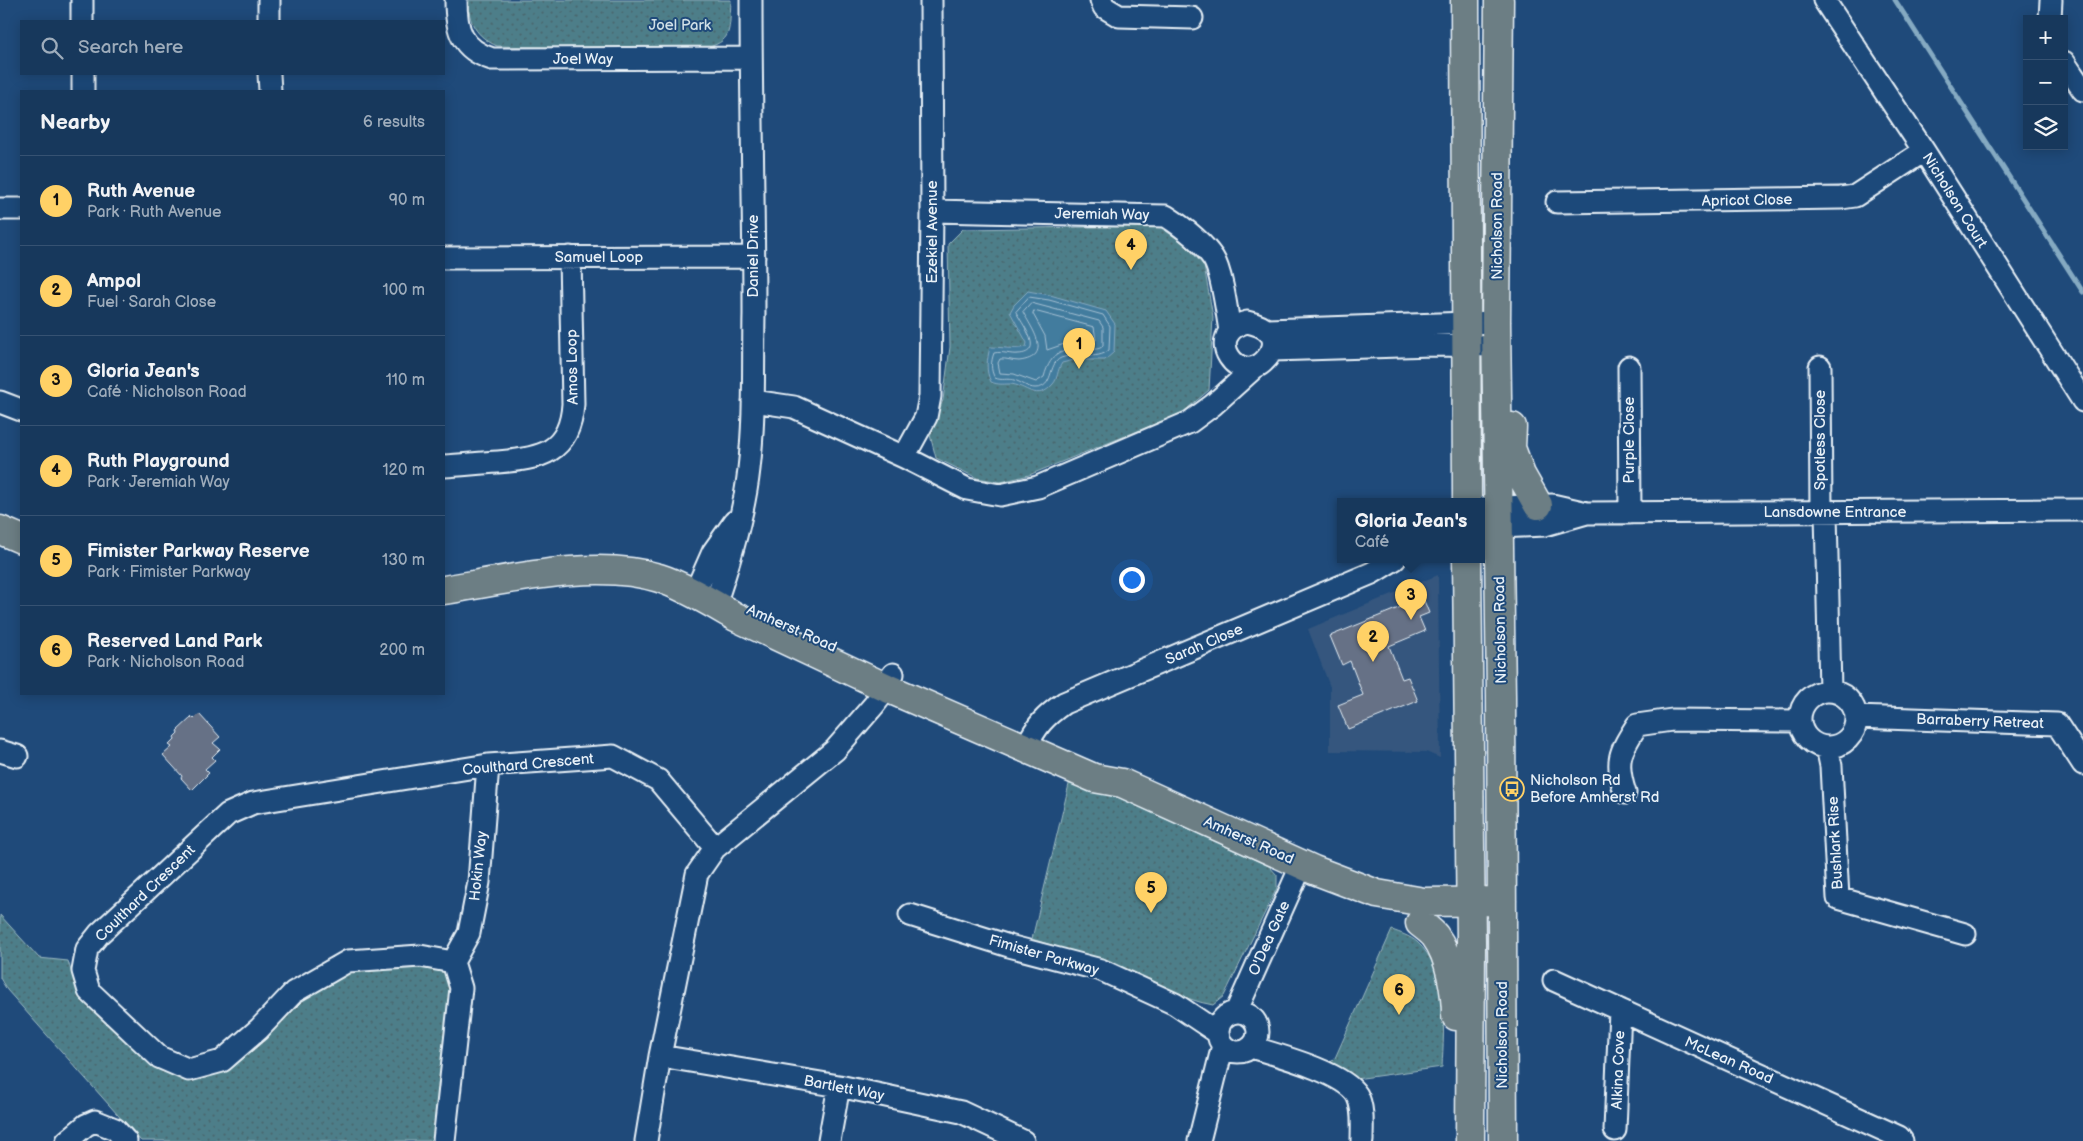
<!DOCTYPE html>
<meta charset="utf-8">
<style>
body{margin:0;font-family:"Balsamiq Sans",sans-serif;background:#203f62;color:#f1f3f6}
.controls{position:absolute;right:15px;top:15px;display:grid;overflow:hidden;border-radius:0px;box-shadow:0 2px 12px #0003}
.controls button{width:45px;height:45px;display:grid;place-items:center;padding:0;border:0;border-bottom:1px solid #365272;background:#17385c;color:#f1f3f6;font:25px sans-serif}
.you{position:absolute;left:1131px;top:579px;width:18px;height:18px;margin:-12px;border:4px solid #fff;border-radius:50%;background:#1a73e8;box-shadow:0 0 0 8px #1a73e833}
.badge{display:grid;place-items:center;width:32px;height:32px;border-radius:50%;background:#ffd166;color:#111;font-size:16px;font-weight:700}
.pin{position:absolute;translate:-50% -41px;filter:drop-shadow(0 1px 2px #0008)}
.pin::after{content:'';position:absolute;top:26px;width:18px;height:15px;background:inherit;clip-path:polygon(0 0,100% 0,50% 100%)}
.popup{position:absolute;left:1337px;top:498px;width:148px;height:65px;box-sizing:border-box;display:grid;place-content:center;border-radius:0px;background:#17385c;filter:drop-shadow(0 1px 4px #0005);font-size:16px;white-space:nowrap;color:#9eacbb}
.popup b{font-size:19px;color:#f1f3f6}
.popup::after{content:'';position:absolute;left:50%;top:100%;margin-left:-10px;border:10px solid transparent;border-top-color:#17385c}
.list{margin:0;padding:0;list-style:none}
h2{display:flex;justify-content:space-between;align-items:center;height:65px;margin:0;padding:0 20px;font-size:21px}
h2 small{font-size:16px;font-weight:400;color:#9eacbb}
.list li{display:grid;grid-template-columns:32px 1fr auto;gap:15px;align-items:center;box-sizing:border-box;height:90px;padding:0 20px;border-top:1px solid #365272}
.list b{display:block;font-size:19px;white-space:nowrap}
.list p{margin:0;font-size:16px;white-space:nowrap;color:#9eacbb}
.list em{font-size:16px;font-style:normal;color:#9eacbb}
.icon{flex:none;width:28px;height:28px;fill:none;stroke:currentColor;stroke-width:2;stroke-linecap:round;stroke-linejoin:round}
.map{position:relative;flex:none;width:2083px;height:1141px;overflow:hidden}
.search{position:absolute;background:#17385c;box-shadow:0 2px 12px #0003;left:20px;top:20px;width:425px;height:55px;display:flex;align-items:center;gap:12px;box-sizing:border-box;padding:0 18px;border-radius:0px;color:#9eacbb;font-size:19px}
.panel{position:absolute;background:#17385c;box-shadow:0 2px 12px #0003;left:20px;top:90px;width:425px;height:605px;border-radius:0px}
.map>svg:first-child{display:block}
.built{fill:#34567e}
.park{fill:url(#park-dots);stroke:#9bb8c0}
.water{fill:#437b9e;stroke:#85aac2}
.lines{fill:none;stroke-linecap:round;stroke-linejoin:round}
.shore{stroke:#a6c2d4;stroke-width:1}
.stream{stroke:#85aac2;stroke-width:5}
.building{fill:#667186;stroke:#e8f1f8}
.minor-casing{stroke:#e8f1f8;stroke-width:25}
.major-casing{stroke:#e8f1f8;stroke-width:31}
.minor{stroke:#1f4a7a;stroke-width:21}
.major{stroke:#6c7e84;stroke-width:28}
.labels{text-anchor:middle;stroke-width:4;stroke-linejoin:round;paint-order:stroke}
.park-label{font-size:15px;fill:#d1e0e7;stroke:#1f4a7a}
.street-label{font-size:15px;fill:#e8f1f8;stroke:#1f4a7a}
.poi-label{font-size:15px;fill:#e8f1f8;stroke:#1f4a7a;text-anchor:start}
</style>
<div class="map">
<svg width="2083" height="1141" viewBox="0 0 2083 1141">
<defs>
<pattern id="park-dots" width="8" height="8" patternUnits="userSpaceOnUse" patternTransform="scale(1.25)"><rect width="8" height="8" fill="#4e7e89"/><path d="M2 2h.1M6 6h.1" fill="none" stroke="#4a666d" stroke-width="1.8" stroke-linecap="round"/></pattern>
</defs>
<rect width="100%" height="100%" fill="#1f4a7a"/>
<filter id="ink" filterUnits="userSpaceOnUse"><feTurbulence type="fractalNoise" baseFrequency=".02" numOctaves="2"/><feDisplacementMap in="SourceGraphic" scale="10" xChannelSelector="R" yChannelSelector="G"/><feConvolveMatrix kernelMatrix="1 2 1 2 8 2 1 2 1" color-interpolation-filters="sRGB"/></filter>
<g filter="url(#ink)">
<path class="built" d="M1438 575 1440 758 1426 752 1330 751V687L1308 629Z"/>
<path class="park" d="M469 0H731C729 37 733 42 694 51L497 46C477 37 467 22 469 0Z
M1158 226 1184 243 1204 266 1213 317 1209 390 1182 413 1029 475 1001 482 977 478 936 458 930 435 943 400 950 347 948 244 963 229Z
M1071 776 1269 866 1277 875V888L1224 996 1213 1005C1178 999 1149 979 1117 966 1089 956 1060 948 1032 939Z
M0 915 39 958 68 961 77 990 157 1060 189 1072 261 1031 348 963 450 966 458 987 437 1141H141L7 990 0 978Z
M1392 930C1400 933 1410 936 1417 942 1449 970 1444 1028 1442 1067L1341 1081 1321 1071 1335 1058Z"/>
<path class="water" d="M1028 291 1050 295 1106 311 1115 324 1114 352 1105 360H1074L1062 363C1057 370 1058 379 1053 384 1037 403 1026 385 1010 384 1001 384 999 385 991 382 985 370 987 360 990 347 1002 347 1014 350 1026 347L1027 343 1010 312 1014 305Z"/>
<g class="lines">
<path class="shore" d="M1029 297 1049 300 1103 315 1110 326 1109 350C1097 361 1077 352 1061 358 1047 364 1055 388 1035 388 1028 388 1021 382 1014 380 1007 378 1002 381 995 378 990 370 991 361 994 353 1003 351 1010 355 1018 354 1046 353 1022 324 1016 312Z
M1031 303 1099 321 1103 327V346C1099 350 1094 349 1089 349 1063 349 1051 351 1044 377L1036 382 1014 374 1000 373 998 363 1000 359C1006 358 1012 361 1019 361 1054 357 1032 329 1023 312Z
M1034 311 1094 327 1096 340 1070 342 1047 350 1045 336 1033 314Z"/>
<path class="stream" d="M1895 0 2083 292"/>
</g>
<path class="building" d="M1423 598 1429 613 1419 617 1425 631 1389 646 1402 679 1408 677 1418 701 1348 729 1338 705 1363 695 1350 661 1342 665 1330 636Z
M199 714 220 737 213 743 220 749 212 757 215 760 205 769 209 773 192 790 181 778 182 776 163 755 172 747 169 745 175 739 174 737 178 733 177 731 192 717 194 719Z"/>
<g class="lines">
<g class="minor-casing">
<path id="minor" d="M82 0V21
M269 0V21
M456 0C456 30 461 49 492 59L751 58
M1101 0 1104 7 1119 16 1192 18
M1824 0 1924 151 2083 401
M2050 19 2051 0
M2064 62 2083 90
M83 74V91
M269 74 270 91
M1557 202 1841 198 1855 196 1924 151
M0 209H21
M932 211 1166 216C1183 227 1201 240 1213 258 1222 272 1227 313 1230 331
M444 258 754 257
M1247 322C1267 326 1283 338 1267 358 1240 391 1200 334 1247 322Z
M1268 330 1496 322
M1273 350 1432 345 1497 346
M1629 367 1630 513
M1820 367 1821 512
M753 401 794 407 904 457 967 489 1000 495 1038 487 1190 422 1213 405 1254 368
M0 402 21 410
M904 457 926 417 930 396 932 211 931 0
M444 466C462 465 480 463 498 462 540 459 570 453 573 404L570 257
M1481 508 1552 505 1587 513 2083 510
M1826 512 1830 691
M1481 528 1545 525 1587 513
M694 595 713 552 735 521
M715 604C730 561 744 515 749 469 755 418 753 366 754 314 754 209 751 105 751 0
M1800 719a28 28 0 1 1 56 0a28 28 0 1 1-56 0Z
M1856 717 2057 724 2083 764
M1026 747C1037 725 1044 717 1064 703L1372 573 1395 559
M1827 747 1831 766 1838 898 1965 934
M0 751 17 756
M1625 793C1615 761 1619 753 1637 725L1672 720 1799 721
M910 915 1009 946 1101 970 1175 1004 1218 1033
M453 962 420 956 348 961 294 992 259 1029 222 1061 189 1070 159 1057 89 991 83 971 87 949 99 934 228 814 253 803 488 765 613 756 658 780 715 848
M453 962 469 933 479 882 488 765
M1554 980 1899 1137 1902 1141
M1218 1032a20 20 0 1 1 40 0a20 20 0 1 1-40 0Z
M1236 1012 1302 864
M1251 1047C1277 1055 1343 1072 1357 1095 1364 1108 1362 1127 1362 1141
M660 1056 839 1086 961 1112 1023 1141
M1615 1130 1620 1010
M67 1141 86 1125 95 1121 115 1129 126 1141
M444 1141 461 988 453 962
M646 1141 660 1056 697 874 715 848 835 750 874 705 887 688 893 674
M829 1141 839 1086
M1199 1141 1223 1045"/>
</g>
<g class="major-casing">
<path id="major" d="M1465 0 1467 501
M1499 0 1496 322 1501 696 1503 1141
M1512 427 1511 448 1521 475 1538 505
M0 530 21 539
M1467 559 1471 942 1470 1141
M444 590C507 580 597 558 659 578 682 585 715 605 736 617L887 688 1094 778 1122 783 1314 870 1377 894 1424 902 1502 901
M1420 923C1425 927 1431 931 1435 936 1450 956 1456 992 1456 1016"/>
</g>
<use href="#minor" class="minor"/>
<use href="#major" class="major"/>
</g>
</g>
<defs>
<g id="bus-ring" transform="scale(1.25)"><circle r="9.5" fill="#1f4a7a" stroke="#ffd166" stroke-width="1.5"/><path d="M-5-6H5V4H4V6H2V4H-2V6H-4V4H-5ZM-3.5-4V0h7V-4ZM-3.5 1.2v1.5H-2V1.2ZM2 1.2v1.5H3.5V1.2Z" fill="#ffd166"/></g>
</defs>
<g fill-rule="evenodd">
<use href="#bus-ring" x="1512" y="789"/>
</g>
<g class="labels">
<g class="park-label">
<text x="680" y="30">Joel Park</text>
</g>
<g class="street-label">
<text x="583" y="64">Joel Way</text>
<text transform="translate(1747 200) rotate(-1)" y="5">Apricot Close</text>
<text transform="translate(1955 200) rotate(58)" y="5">Nicholson Court</text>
<text transform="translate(1102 214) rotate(1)" y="5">Jeremiah Way</text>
<text transform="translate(1497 226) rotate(-90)" y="5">Nicholson Road</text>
<text transform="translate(932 232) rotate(-90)" y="5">Ezekiel Avenue</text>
<text transform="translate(753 256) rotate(-90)" y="5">Daniel Drive</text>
<text x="599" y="262">Samuel Loop</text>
<text transform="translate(572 367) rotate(-91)" y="5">Amos Loop</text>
<text transform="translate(1629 440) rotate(-90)" y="5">Purple Close</text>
<text transform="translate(1820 440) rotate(-90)" y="5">Spotless Close</text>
<text x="1835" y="517">Lansdowne Entrance</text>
<text transform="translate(792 628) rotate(24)" y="5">Amherst Road</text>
<text transform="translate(1500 630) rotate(-91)" y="5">Nicholson Road</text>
<text transform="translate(1204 644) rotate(-23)" y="5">Sarah Close</text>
<text transform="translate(1980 721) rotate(2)" y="5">Barraberry Retreat</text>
<text transform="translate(528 764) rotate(-5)" y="5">Coulthard Crescent</text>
<text transform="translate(1249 840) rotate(24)" y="5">Amherst Road</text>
<text transform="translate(1835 843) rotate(-93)" y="5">Bushlark Rise</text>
<text transform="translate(478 866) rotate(-84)" y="5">Hokin Way</text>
<text transform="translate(145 893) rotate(-44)" y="5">Coulthard Crescent</text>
<text transform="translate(1269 938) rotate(-66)" y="5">O'Dea Gate</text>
<text transform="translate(1044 955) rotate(16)" y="5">Fimister Parkway</text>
<text transform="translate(1502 1035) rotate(-90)" y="5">Nicholson Road</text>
<text transform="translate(1729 1060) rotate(24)" y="5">McLean Road</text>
<text transform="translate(1618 1070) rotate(-88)" y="5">Alkina Cove</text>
<text transform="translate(844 1088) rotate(11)" y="5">Bartlett Way</text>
</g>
<g class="poi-label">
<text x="1530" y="785">Nicholson Rd<tspan x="1530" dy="17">Before Amherst Rd</tspan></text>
</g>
</g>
</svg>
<div class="controls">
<button>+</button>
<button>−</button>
<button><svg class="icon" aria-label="layers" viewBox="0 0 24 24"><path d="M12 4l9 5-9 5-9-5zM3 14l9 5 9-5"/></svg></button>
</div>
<div class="you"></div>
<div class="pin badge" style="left:1079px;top:369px">1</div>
<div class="pin badge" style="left:1373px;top:662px">2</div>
<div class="pin badge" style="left:1411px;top:620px">3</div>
<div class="popup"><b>Gloria Jean's</b>Café</div>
<div class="pin badge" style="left:1131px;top:270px">4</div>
<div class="pin badge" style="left:1151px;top:913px">5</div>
<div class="pin badge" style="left:1399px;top:1015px">6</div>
<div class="search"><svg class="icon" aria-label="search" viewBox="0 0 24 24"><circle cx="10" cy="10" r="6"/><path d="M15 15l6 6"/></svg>Search here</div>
<section class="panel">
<h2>Nearby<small>6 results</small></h2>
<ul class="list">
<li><span class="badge">1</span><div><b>Ruth Avenue</b><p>Park · Ruth Avenue</p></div><em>90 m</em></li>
<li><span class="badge">2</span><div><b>Ampol</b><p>Fuel · Sarah Close</p></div><em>100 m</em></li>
<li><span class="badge">3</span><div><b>Gloria Jean's</b><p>Café · Nicholson Road</p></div><em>110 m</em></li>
<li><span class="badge">4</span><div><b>Ruth Playground</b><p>Park · Jeremiah Way</p></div><em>120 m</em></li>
<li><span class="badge">5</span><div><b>Fimister Parkway Reserve</b><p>Park · Fimister Parkway</p></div><em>130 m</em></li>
<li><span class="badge">6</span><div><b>Reserved Land Park</b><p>Park · Nicholson Road</p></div><em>200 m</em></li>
</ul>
</section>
</div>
